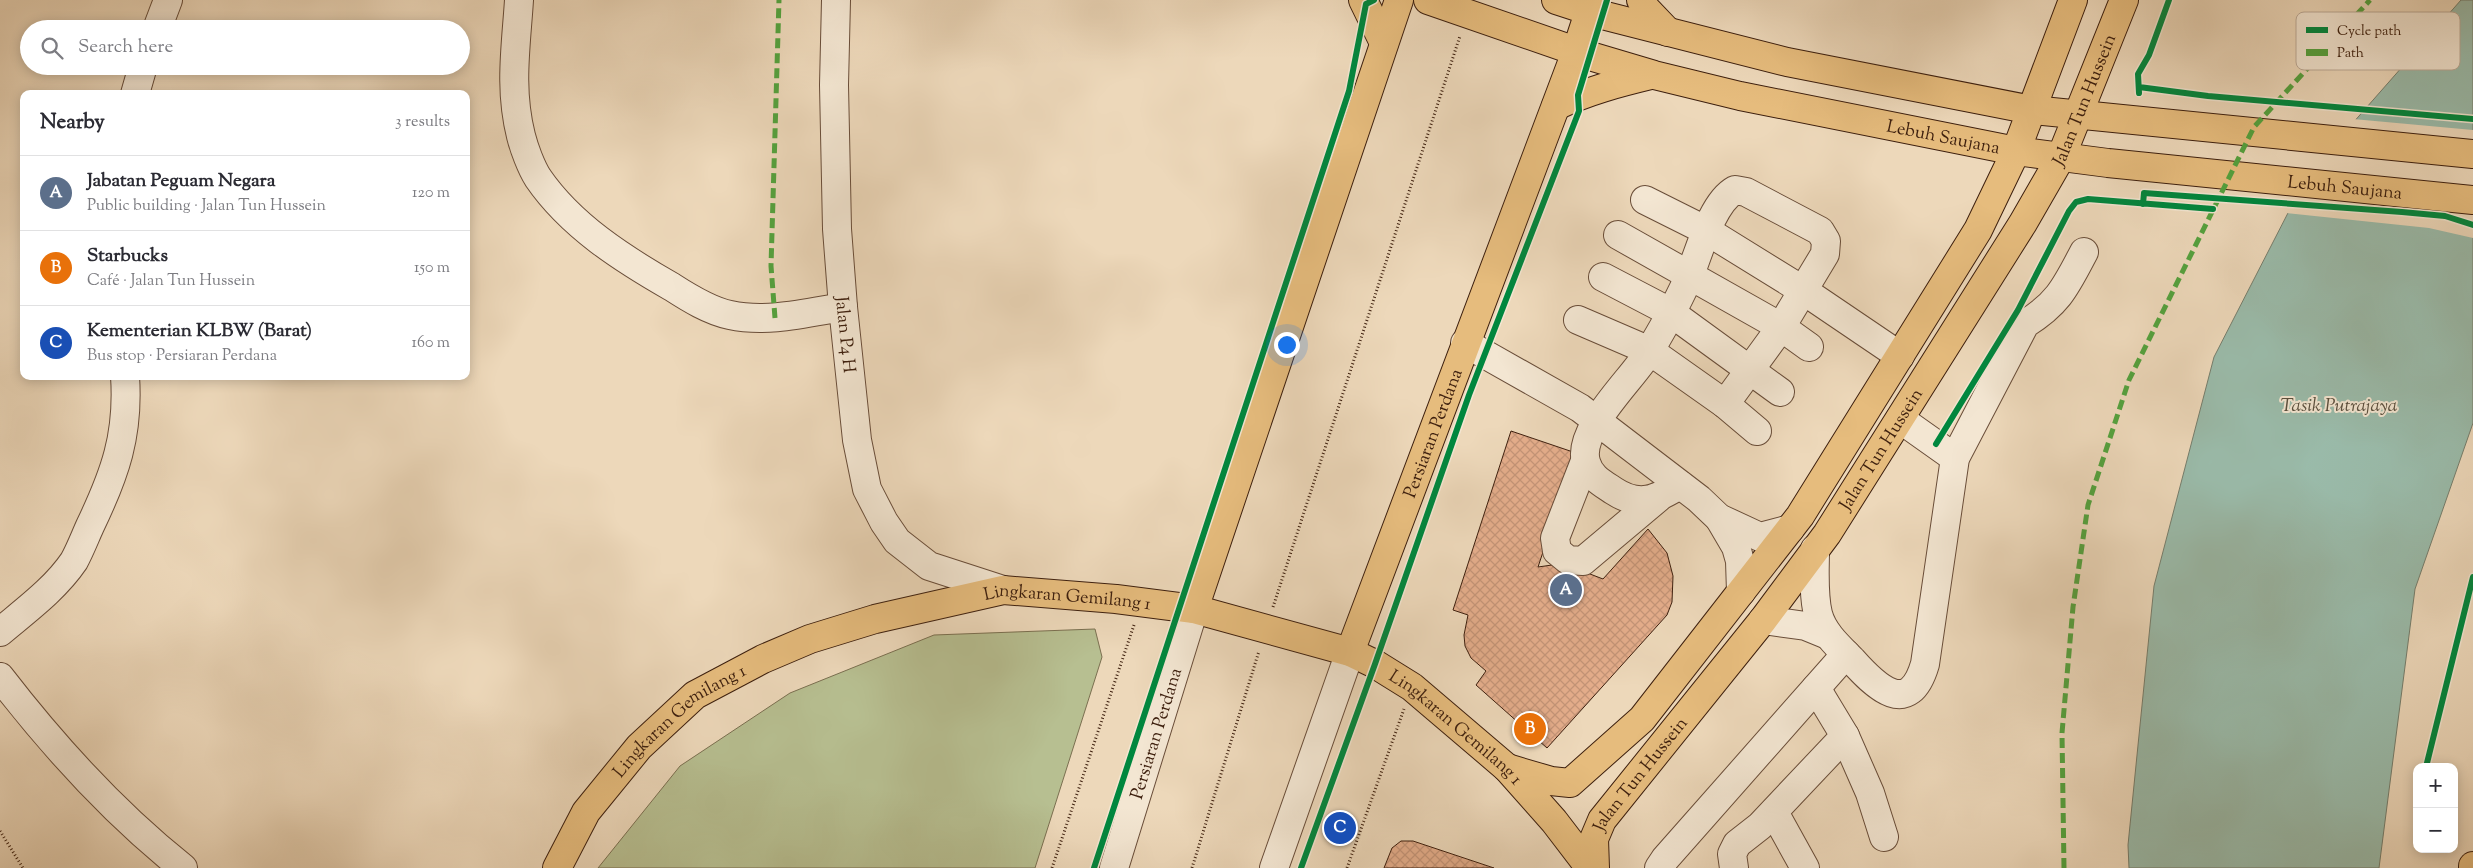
<!DOCTYPE html>
<meta charset="utf-8">
<style>
body{margin:0;font-family:"Sorts Mill Goudy",serif;background:#f2f2f3;color:#2b2b33}
.controls{position:absolute;right:15px;bottom:15px;display:grid;overflow:hidden;border-radius:10px;box-shadow:0 2px 12px #0003}
.controls button{width:45px;height:45px;display:grid;place-items:center;padding:0;border:0;border-bottom:1px solid #e1e1e2;background:#fff;color:#2b2b33;font:25px sans-serif}
.you{position:absolute;left:1286px;top:344px;width:18px;height:18px;margin:-12px;border:4px solid #fff;border-radius:50%;background:#1a73e8;box-shadow:0 0 0 8px #1a73e833}
.badge{display:grid;place-items:center;width:32px;height:32px;border-radius:50%;background:#8f2418;color:#fff;font-size:16px;font-weight:700}
.pin{position:absolute;translate:-50% -50%;border:2px solid #fff;box-shadow:0 1px 5px #0006}
.list{margin:0;padding:0;list-style:none}
h2{display:flex;justify-content:space-between;align-items:center;height:65px;margin:0;padding:0 20px;font-size:21px}
h2 small{font-size:16px;font-weight:400;color:#7c7c81}
.list li{display:grid;grid-template-columns:32px 1fr auto;gap:15px;align-items:center;box-sizing:border-box;height:75px;padding:0 20px;border-top:1px solid #e1e1e2}
.list b{display:block;font-size:19px;white-space:nowrap}
.list p{margin:0;font-size:16px;white-space:nowrap;color:#7c7c81}
.list em{font-size:16px;font-style:normal;color:#7c7c81}
.icon{flex:none;width:28px;height:28px;fill:none;stroke:currentColor;stroke-width:2;stroke-linecap:round;stroke-linejoin:round}
.map{position:relative;flex:none;width:2473px;height:868px;overflow:hidden}
.search{position:absolute;background:#fff;box-shadow:0 2px 12px #0003;left:20px;top:20px;width:450px;height:55px;display:flex;align-items:center;gap:12px;box-sizing:border-box;padding:0 18px;border-radius:28px;color:#7c7c81;font-size:19px}
.panel{position:absolute;background:#fff;box-shadow:0 2px 12px #0003;left:20px;top:90px;width:450px;height:290px;border-radius:10px}
.map>svg:first-child{display:block}
.grass{fill:#b7bf91;stroke:#7a6f50}
.water{fill:#9abbaa;stroke:#757d6c}
.pier{fill:#edd8ba}
.building{fill:url(#building-cross-hatch);stroke:#3d1f0e}
.lines{fill:none;stroke-linecap:round;stroke-linejoin:round}
.minor-casing{stroke:#694d39;stroke-width:30}
.major-casing{stroke:#3d1f0e;stroke-width:30}
.path{stroke:#3d1f0e;stroke-width:3;stroke-dasharray:1 2.5;stroke-linecap:butt}
.minor{stroke:#f3e6d2;stroke-width:28}
.major{stroke:#e6bc7d;stroke-width:28}
.quiet{stroke:#54a23e;stroke-width:5;stroke-dasharray:10 5;stroke-linecap:butt}
.cycleway-casing{stroke:#f3e6d2;stroke-width:9}
.cycleway{stroke:#00873e;stroke-width:6}
.labels{text-anchor:middle;stroke-width:4;stroke-linejoin:round;paint-order:stroke}
.street-label{font-size:18px;fill:#3d1f0e;stroke:#f3e6d2}
.water-label{font-size:19px;font-style:italic;fill:#594e3d;stroke:#f3e6d2}
.key{fill:#f3e6d2;stroke:#bcaa97;stroke-width:1}
.key-label{font-size:14px;fill:#3d1f0e}
</style>
<div class="map">
<svg width="2473" height="868" viewBox="0 0 2473 868">
<defs>
<pattern id="building-cross-hatch" width="8" height="8" patternUnits="userSpaceOnUse" patternTransform="scale(1.25)"><rect width="8" height="8" fill="#e5ae8c"/><path d="M0 0l8 8M0 8l8-8" fill="none" stroke="#c59578"/></pattern>
</defs>
<rect width="100%" height="100%" fill="#edd8ba"/>
<filter id="stains"><feTurbulence type="fractalNoise" baseFrequency=".004" numOctaves="4"/><feColorMatrix values="0 0 0 0 .2 0 0 0 0 .09 0 0 0 0 .02 0 0 0 .5 -.17"/></filter>
<radialGradient id="worn" r=".72"><stop offset=".6" stop-color="#630" stop-opacity="0"/><stop offset="1" stop-color="#630" stop-opacity=".3"/></radialGradient>
<path class="grass" d="M1095 629 1102 657 1035 868H598L680 766 790 693 934 635Z"/>
<path class="water" d="M2461 0H2473V423L2415 589 2379 868H2129L2128 845 2154 586 2214 357 2308 174Z"/>
<path class="pier" d="M2353 119 2473 130V238L2429 228 2285 213 2306 173Z"/>
<path class="building" d="M1511 431 1576 453 1538 567 1552 565 1577 569 1603 579 1648 529 1667 553 1673 576 1672 602 1667 615 1547 748 1476 685 1486 671 1471 658 1465 646 1464 635 1468 615 1453 610Z
M1401 841H1413L1494 868H1384L1392 848Z"/>
<g class="lines">
<g class="minor-casing">
<g id="minor">
<path d="M519 0C516 47 509 88 521 136 524 148 531 167 538 178 571 226 623 259 672 287 689 298 710 311 730 315 767 323 806 313 843 307"/>
<path id="s1" d="M836 0 834 85 837 229 843 307 857 440 867 489 884 522 897 541 929 566 1003 590"/>
<path d="M157 29 168 0"/>
<path d="M135 94 143 66"/>
<path d="M1645 200 1707 231 1804 291 1900 356"/>
<path d="M1618 235 1781 327 1809 347"/>
<path d="M1603 277 1670 312 1780 392"/>
<path d="M1578 320 1650 351 1725 404 1757 431"/>
<path d="M1465 343 1580 408 1699 499 1719 518 1760 537 1790 529"/>
<path d="M1900 419 1955 458"/>
<path d="M1585 461 1555 538 1557 551 1568 560 1583 561 1658 498"/>
<path d="M1680 485C1656 499 1640 508 1614 491 1602 483 1590 477 1586 462 1576 429 1635 377 1650 350 1665 325 1680 298 1691 272 1700 249 1713 202 1735 190L1746 192 1820 231 1826 241 1825 254 1781 327 1725 404"/>
<path d="M1719 518 1736 547 1740 561 1741 592"/>
<path d="M1815 549C1815 570 1813 594 1818 614 1823 633 1839 647 1852 660 1876 687 1909 719 1925 664L1955 458 2025 324C2059 303 2066 286 2084 252"/>
<path d="M1763 620 1806 626 1828 635"/>
<path d="M0 632C26 610 55 589 74 561 80 550 85 537 90 526 115 474 129 435 125 376"/>
<path d="M0 677C54 747 114 813 183 868"/>
<path d="M1845 736 1870 793 1884 837"/>
<path d="M1774 812 1805 868"/>
<path id="s2" d="M1114 868 1194 609"/>
<path d="M1274 868 1350 652"/>
<path d="M1659 868 1665 859 1846 654"/>
<path d="M1734 868 1732 854 1737 844 1760 826 1845 736 1816 688"/>
</g>
</g>
<g class="major-casing">
<g id="major">
<path d="M1363 0 1384 43"/>
<path id="s3" d="M1428 0 1590 56 1654 75 1740 96 2016 151 2108 163 2473 200"/>
<path d="M1556 0 1602 15 1787 62 2032 110 2473 154"/>
<path d="M1641 0 1646 9 1668 32"/>
<path d="M1556 106C1587 91 1618 83 1651 75"/>
<path d="M1194 609 1399 0"/>
<path id="s4" d="M1350 652 1576 52 1593 0"/>
<path d="M1507 768 1551 781 1570 783 1642 719 1800 516 1978 230 2016 151 2073 0"/>
<path id="s5" d="M557 868 586 812 639 747 695 695 763 659 810 639 875 619 1003 590 1116 599 1194 609 1350 652 1375 664 1412 687 1507 768 1554 821 1590 868"/>
<path id="s6" d="M1595 868 1594 839 1602 820 1763 620 1827 534 2023 223 2061 157 2124 0"/>
<path d="M2473 868V866"/>
</g>
</g>
<path class="path" d="M2471 585 2473 586
M1273 607 1460 36
M0 831 23 868
M1052 868 1134 625
M1192 868 1259 651
M1347 868 1404 709"/>
<use href="#minor" class="minor"/>
<use href="#major" class="major"/>
<path class="quiet" d="M775 318 771 266 779 0
M2064 868 2062 733 2073 607 2088 505 2129 380 2254 127 2370 0"/>
<g class="cycleway-casing">
<path id="cycleway" d="M2139 87 2208 96 2473 119
M2139 93 2138 74 2149 55 2169 0
M2143 204 2144 193 2402 212 2445 216 2473 225
M1936 444 2018 310 2069 211 2076 202 2088 199 2213 209
M2426 767 2473 577
M1094 868 1349 91 1366 4 1374 0
M1301 868 1375 664 1469 395 1579 111 1578 95 1607 0"/>
</g>
<use href="#cycleway" class="cycleway"/>
</g>
<g class="labels">
<g class="street-label">
<text dy="6" stroke="none"><textPath href="#s6" startOffset="919">Jalan Tun Hussein</textPath></text>
<text dy="6" stroke="none"><textPath href="#s3" startOffset="534">Lebuh Saujana</textPath></text>
<text dy="6" stroke="none"><textPath href="#s3" startOffset="939">Lebuh Saujana</textPath></text>
<text dy="6" stroke="none"><textPath href="#s1" startOffset="335">Jalan P4 H</textPath></text>
<text dy="6" stroke="none"><textPath href="#s4" startOffset="234">Persiaran Perdana</textPath></text>
<text dy="6" stroke="none"><textPath href="#s6" startOffset="514">Jalan Tun Hussein</textPath></text>
<text dy="6" stroke="none"><textPath href="#s5" startOffset="615">Lingkaran Gemilang 1</textPath></text>
<text dy="6" stroke="none"><textPath href="#s5" startOffset="195">Lingkaran Gemilang 1</textPath></text>
<text dy="6" stroke="none"><textPath href="#s5" startOffset="1035">Lingkaran Gemilang 1</textPath></text>
<text dy="6" stroke="none"><textPath href="#s2" startOffset="141">Persiaran Perdana</textPath></text>
<text dy="6" stroke="none"><textPath href="#s6" startOffset="109">Jalan Tun Hussein</textPath></text>
</g>
<g class="water-label">
<text x="2339" y="411">Tasik Putrajaya</text>
</g>
</g>
<rect x="2296" y="12" width="164" height="58" rx="8" class="key"/>
<rect x="2306" y="27" width="22" height="6" fill="#00873e"/>
<rect x="2306" y="49" width="22" height="7" fill="#54a23e"/>
<g class="key-label">
<text x="2337" y="35">Cycle path</text>
<text x="2337" y="57">Path</text>
</g>
<rect width="100%" height="100%" filter="url(#stains)"/>
<rect width="100%" height="100%" fill="url(#worn)"/>
</svg>
<div class="controls">
<button>+</button>
<button>−</button>
</div>
<div class="you"></div>
<div class="pin badge" style="left:1566px;top:590px;background:#5c6f8a">A</div>
<div class="pin badge" style="left:1530px;top:729px;background:#e8710a">B</div>
<div class="pin badge" style="left:1340px;top:828px;background:#1a4fb4">C</div>
<div class="search"><svg class="icon" aria-label="search" viewBox="0 0 24 24"><circle cx="10" cy="10" r="6"/><path d="M15 15l6 6"/></svg>Search here</div>
<section class="panel">
<h2>Nearby<small>3 results</small></h2>
<ul class="list">
<li><span class="badge" style="background:#5c6f8a">A</span><div><b>Jabatan Peguam Negara</b><p>Public building · Jalan Tun Hussein</p></div><em>120 m</em></li>
<li><span class="badge" style="background:#e8710a">B</span><div><b>Starbucks</b><p>Café · Jalan Tun Hussein</p></div><em>150 m</em></li>
<li><span class="badge" style="background:#1a4fb4">C</span><div><b>Kementerian KLBW (Barat)</b><p>Bus stop · Persiaran Perdana</p></div><em>160 m</em></li>
</ul>
</section>
</div>
